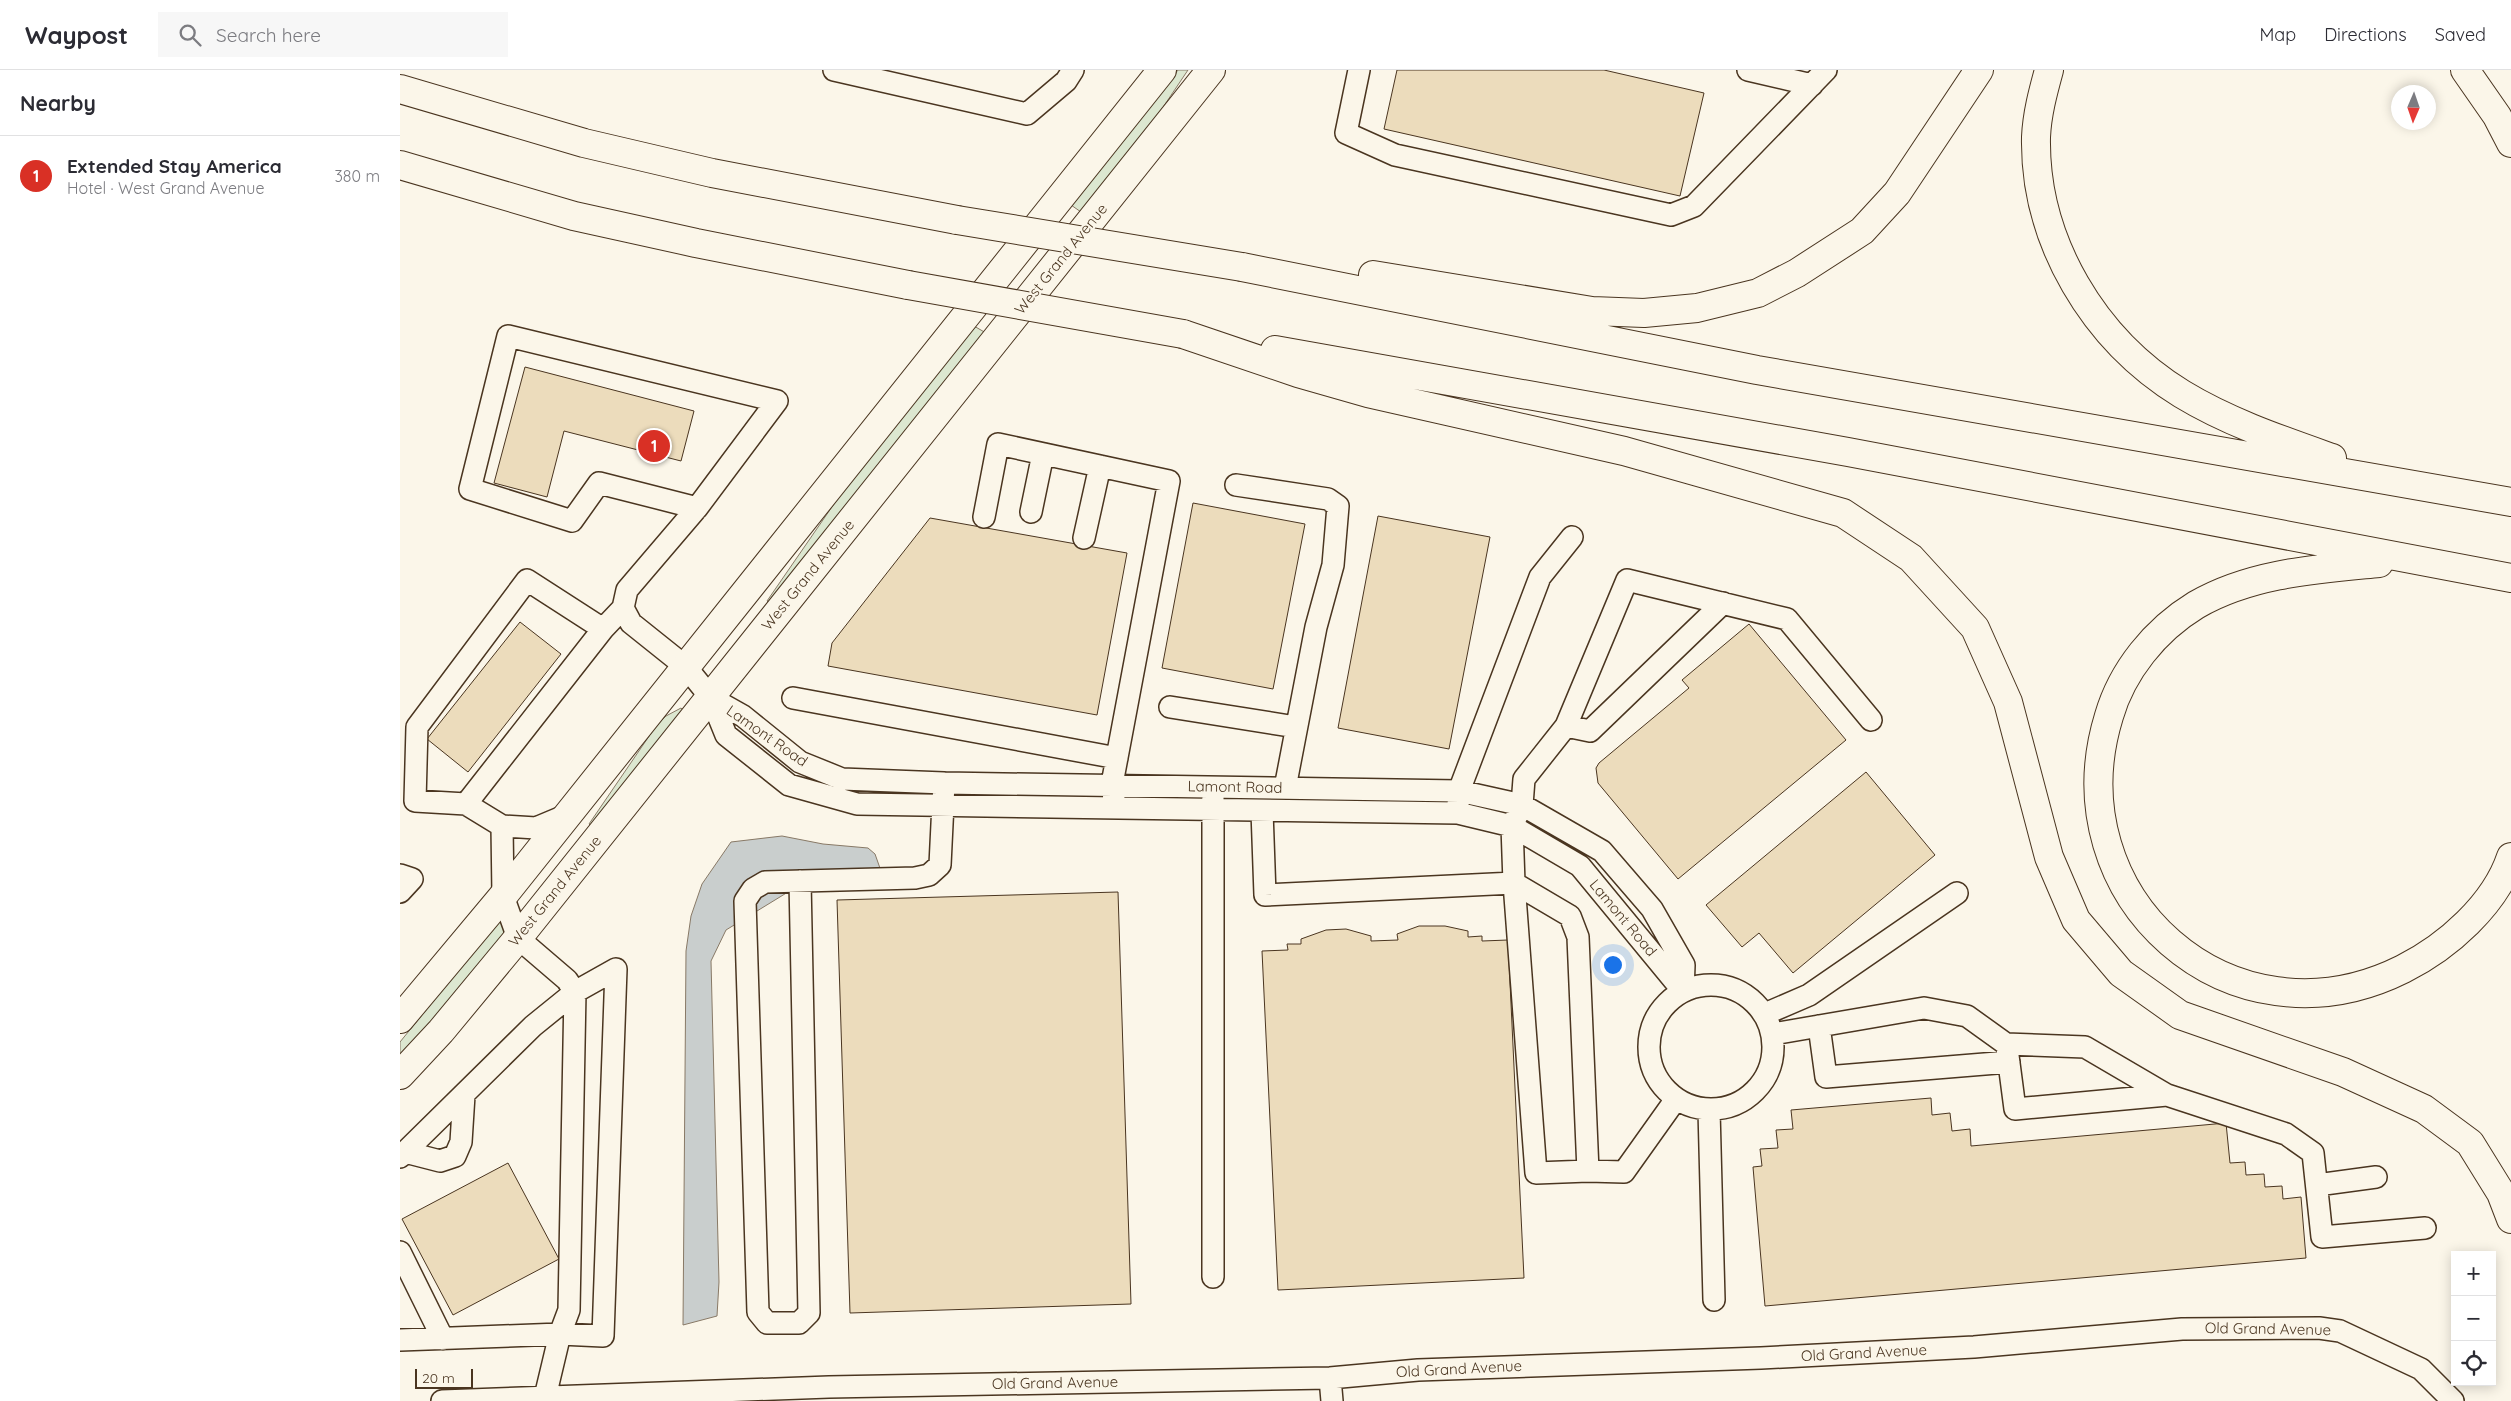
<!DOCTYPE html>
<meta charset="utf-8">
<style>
body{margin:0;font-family:Quicksand,sans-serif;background:#f7f7f7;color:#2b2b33}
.controls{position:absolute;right:15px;bottom:15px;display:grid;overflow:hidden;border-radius:0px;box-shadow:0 2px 12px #0003}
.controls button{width:45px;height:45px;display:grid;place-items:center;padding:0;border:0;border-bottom:1px solid #e1e1e2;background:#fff;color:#2b2b33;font:25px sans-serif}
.compass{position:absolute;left:1991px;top:15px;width:45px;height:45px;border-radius:50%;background:#fff;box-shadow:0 2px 12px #0003;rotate:182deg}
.scale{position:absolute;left:15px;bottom:12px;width:58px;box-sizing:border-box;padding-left:5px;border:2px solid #4a3520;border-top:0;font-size:14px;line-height:18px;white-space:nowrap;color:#4a3520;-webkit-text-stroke:4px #fbf6e9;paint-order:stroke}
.you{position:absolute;left:1212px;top:894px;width:18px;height:18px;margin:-12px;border:4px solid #fff;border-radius:50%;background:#1a73e8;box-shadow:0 0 0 8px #1a73e833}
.badge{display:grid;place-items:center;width:32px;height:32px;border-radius:50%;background:#d93025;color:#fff;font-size:16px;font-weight:700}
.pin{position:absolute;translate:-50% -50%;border:2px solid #fff;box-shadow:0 1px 5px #0006}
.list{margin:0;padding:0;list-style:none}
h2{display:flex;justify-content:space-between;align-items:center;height:65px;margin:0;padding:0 20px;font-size:21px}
h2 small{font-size:16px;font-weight:400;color:#7c7c81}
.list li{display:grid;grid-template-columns:32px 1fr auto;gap:15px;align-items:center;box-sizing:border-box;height:80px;padding:0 20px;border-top:1px solid #e1e1e2}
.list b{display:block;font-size:19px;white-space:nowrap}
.list p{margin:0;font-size:16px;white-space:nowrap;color:#7c7c81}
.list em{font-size:16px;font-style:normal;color:#7c7c81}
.icon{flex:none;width:28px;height:28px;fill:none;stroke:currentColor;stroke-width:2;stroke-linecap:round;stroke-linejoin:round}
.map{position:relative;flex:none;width:2111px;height:1331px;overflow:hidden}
header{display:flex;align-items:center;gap:30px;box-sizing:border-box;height:70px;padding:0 25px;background:#fff;border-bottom:1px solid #e1e1e2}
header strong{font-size:24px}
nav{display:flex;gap:28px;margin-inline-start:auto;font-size:18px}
.search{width:350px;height:45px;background:#f7f7f7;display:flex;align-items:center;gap:12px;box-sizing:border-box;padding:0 18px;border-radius:0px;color:#7c7c81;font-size:19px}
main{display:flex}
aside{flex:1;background:#fff}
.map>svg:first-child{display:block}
.green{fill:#dce7d0;stroke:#887966}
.water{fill:#c9cecd;stroke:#887966}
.building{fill:#ecdcbc;stroke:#4a3520}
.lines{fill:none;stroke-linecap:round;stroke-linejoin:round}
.minor-casing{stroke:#4a3520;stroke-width:24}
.major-casing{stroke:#4a3520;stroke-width:30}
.highway-casing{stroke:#4a3520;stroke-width:30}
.minor{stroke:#fbf6e9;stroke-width:21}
.major{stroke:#fbf6e9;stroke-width:28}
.highway{stroke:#fbf6e9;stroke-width:28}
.highway-bridge-casing{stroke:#4a3520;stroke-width:30;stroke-linecap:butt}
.highway-bridge{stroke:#fbf6e9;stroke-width:28}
.labels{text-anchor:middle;stroke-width:4;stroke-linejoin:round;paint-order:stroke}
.street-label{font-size:15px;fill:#4a3520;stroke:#fbf6e9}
</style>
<header>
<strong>Waypost</strong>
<div class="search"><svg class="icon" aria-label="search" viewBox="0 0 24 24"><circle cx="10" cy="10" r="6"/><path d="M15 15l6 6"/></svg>Search here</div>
<nav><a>Map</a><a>Directions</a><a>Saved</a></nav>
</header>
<main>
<aside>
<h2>Nearby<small></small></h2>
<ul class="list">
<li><span class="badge">1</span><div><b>Extended Stay America</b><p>Hotel · West Grand Avenue</p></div><em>380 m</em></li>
</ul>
</aside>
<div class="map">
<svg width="2111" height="1331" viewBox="0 0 2111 1331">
<rect width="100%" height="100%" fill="#fbf6e9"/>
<path class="green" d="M778 0H788L745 64 681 142 671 135Z
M574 256 586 263 370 534 367 531 445 418Z
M281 638 284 641 192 757 189 754 256 656 266 646Z
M100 849 108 862 46 937 0 987V972Z"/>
<path class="water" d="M382 766 423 774 468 778 475 784 481 801 406 811 326 860 311 891 319 1212 317 1246 283 1255 286 881 291 846 302 814 331 772Z"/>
<path class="building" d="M997 0H1204L1304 23 1280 126 984 59Z
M125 297 294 341 281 391 164 361 147 427 94 413Z
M793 433 905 454 873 619 762 598Z
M978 446 1090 467 1049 679 938 658Z
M530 448 727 483 697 645 428 596 432 573Z
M120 552 161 584 68 702 27 669Z
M1349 554 1446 670 1278 809 1198 713 1196 698 1199 693 1289 618 1282 610Z
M1466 702 1535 785 1393 903 1359 863 1342 877 1306 835Z
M718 822 731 1234 450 1243 437 830Z
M1019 856H1045L1068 861V867L1082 866V871L1108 870 1124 1208 878 1220 862 881 888 880 887 874H901V869L926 860 946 859 971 866V871L998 870 997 864Z
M1531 1028 1532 1045 1550 1043 1552 1061 1570 1059 1571 1076 1826 1053 1830 1093 1845 1092 1846 1105 1864 1104 1865 1117 1882 1116 1883 1129 1901 1127 1906 1188 1365 1236 1353 1097 1362 1096 1360 1079 1378 1078 1376 1060 1393 1059 1391 1040Z
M108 1093 159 1189 53 1245 2 1149Z"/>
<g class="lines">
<g class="minor-casing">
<path id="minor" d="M434 0 627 44 666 11 673 0
M959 0 946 63 995 85 1271 145 1294 136 1426 0
M1348 0 1412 15
M836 415 928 429 938 436 933 495 916 557 885 718
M631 442 643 384
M584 447 598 374 769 411 712 714 714 729
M684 468 700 396
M223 538 231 553 286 597 311 628 326 665 389 715 457 734 1058 743 1112 756 1180 796 1283 921
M311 628 343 646 400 692 442 709 544 713 1059 721 1122 735 1202 781 1252 839 1284 895 1283 921
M393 628 717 688
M770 637 896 657
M1166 656 1190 661 1323 533
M813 727V1207
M66 734 203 559
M1058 736 1059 721 1140 507 1172 467
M862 741 865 825 1114 813 1112 756 1122 735 1124 709 1166 656 1227 510 1387 549 1471 650
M167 745 136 758 102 756 66 734 15 731 17 657 127 510 203 559 223 538 227 520 297 438 377 331 108 266 70 419 172 451 199 413 297 438
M102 756 103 826 118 868 167 910 175 922 216 899 203 1266 160 1264 145 1327
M0 805 12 809 0 822
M400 811 409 1243 399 1253H367L358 1242 345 831 353 819 365 812 515 808 529 805 540 795 544 713
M1114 813 1170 846 1178 867 1188 1101 1224 1102 1276 1029
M1114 813 1136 1103 1188 1101
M1249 977a62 62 0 1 1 124 0a62 62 0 1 1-124 0Z
M1365 944 1409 925 1557 823
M1419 956 1426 1007 1609 992
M1373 964 1524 938 1567 946 1606 974 1685 977 1767 1025 1886 1064 1913 1083 1922 1167 2025 1158
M1607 978 1615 1039 1767 1025
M1309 1040 1314 1230
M5 1082 40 1091 55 1086 61 1072 64 1025
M0 1087 133 956 175 922
M1917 1115 1976 1107
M0 1182 43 1269
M0 1270 160 1264 169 1240 175 922
M930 1308 932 1331
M42 1331 429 1317 930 1308 1018 1300 1361 1288 1574 1277 1782 1259 1919 1258 1940 1261 2021 1299 2053 1331"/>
</g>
<g class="major-casing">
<path id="major" d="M0 949 103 826 762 0
M0 1005 41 961 118 868 811 0"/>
</g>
<g class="highway-casing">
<path id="highway" d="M1649 0C1643 22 1637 44 1636 67 1634 171 1694 270 1782 324 1828 352 1881 370 1932 388
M2065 0 2097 46 2111 73
M0 19 184 73 312 103 557 150
M0 95 174 146 296 173 508 215
M842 197 1357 300 2111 432
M973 205 1192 241 1244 243 1297 238 1358 223 1397 203 1462 161 1497 123 1579 0
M783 264 898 303 968 323 1224 381 1443 443 1511 488 1575 558 1608 632 1649 787 1676 850 1721 903 1780 945 1943 1002 2024 1039 2070 1073 2101 1123 2111 1149
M875 280 1448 382 2111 508
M1979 493C1917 499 1851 503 1796 535 1755 560 1722 601 1709 646 1653 827 1831 985 2003 899 2047 877 2095 835 2111 787"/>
</g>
<use href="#minor" class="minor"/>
<use href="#major" class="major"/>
<use href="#highway" class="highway"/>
<g class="highway-bridge-casing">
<path id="highway-bridge" d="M557 150 842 197
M508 215 783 264"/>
</g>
<use href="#highway-bridge" class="highway-bridge"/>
</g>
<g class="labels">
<g class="street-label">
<text transform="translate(661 189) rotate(-51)" y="5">West Grand Avenue</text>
<text transform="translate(408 505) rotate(-51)" y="5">West Grand Avenue</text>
<text transform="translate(367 666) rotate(35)" y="5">Lamont Road</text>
<text transform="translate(835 717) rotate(1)" y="5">Lamont Road</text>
<text transform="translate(155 821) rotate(-51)" y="5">West Grand Avenue</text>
<text transform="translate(1223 848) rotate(50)" y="5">Lamont Road</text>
<text transform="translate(1868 1259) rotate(1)" y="5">Old Grand Avenue</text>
<text transform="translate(1464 1283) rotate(-3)" y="5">Old Grand Avenue</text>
<text transform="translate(1059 1299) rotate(-3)" y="5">Old Grand Avenue</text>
<text transform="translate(655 1313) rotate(-1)" y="5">Old Grand Avenue</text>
</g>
</g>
</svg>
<div class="controls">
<button>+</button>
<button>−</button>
<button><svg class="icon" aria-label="locate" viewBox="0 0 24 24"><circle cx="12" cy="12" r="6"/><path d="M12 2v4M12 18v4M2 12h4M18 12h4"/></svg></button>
</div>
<svg class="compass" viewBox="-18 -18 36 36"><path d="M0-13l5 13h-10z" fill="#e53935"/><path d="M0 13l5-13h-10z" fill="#7c7c81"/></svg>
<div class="scale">20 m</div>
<div class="you"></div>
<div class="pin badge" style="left:254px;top:376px">1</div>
</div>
</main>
